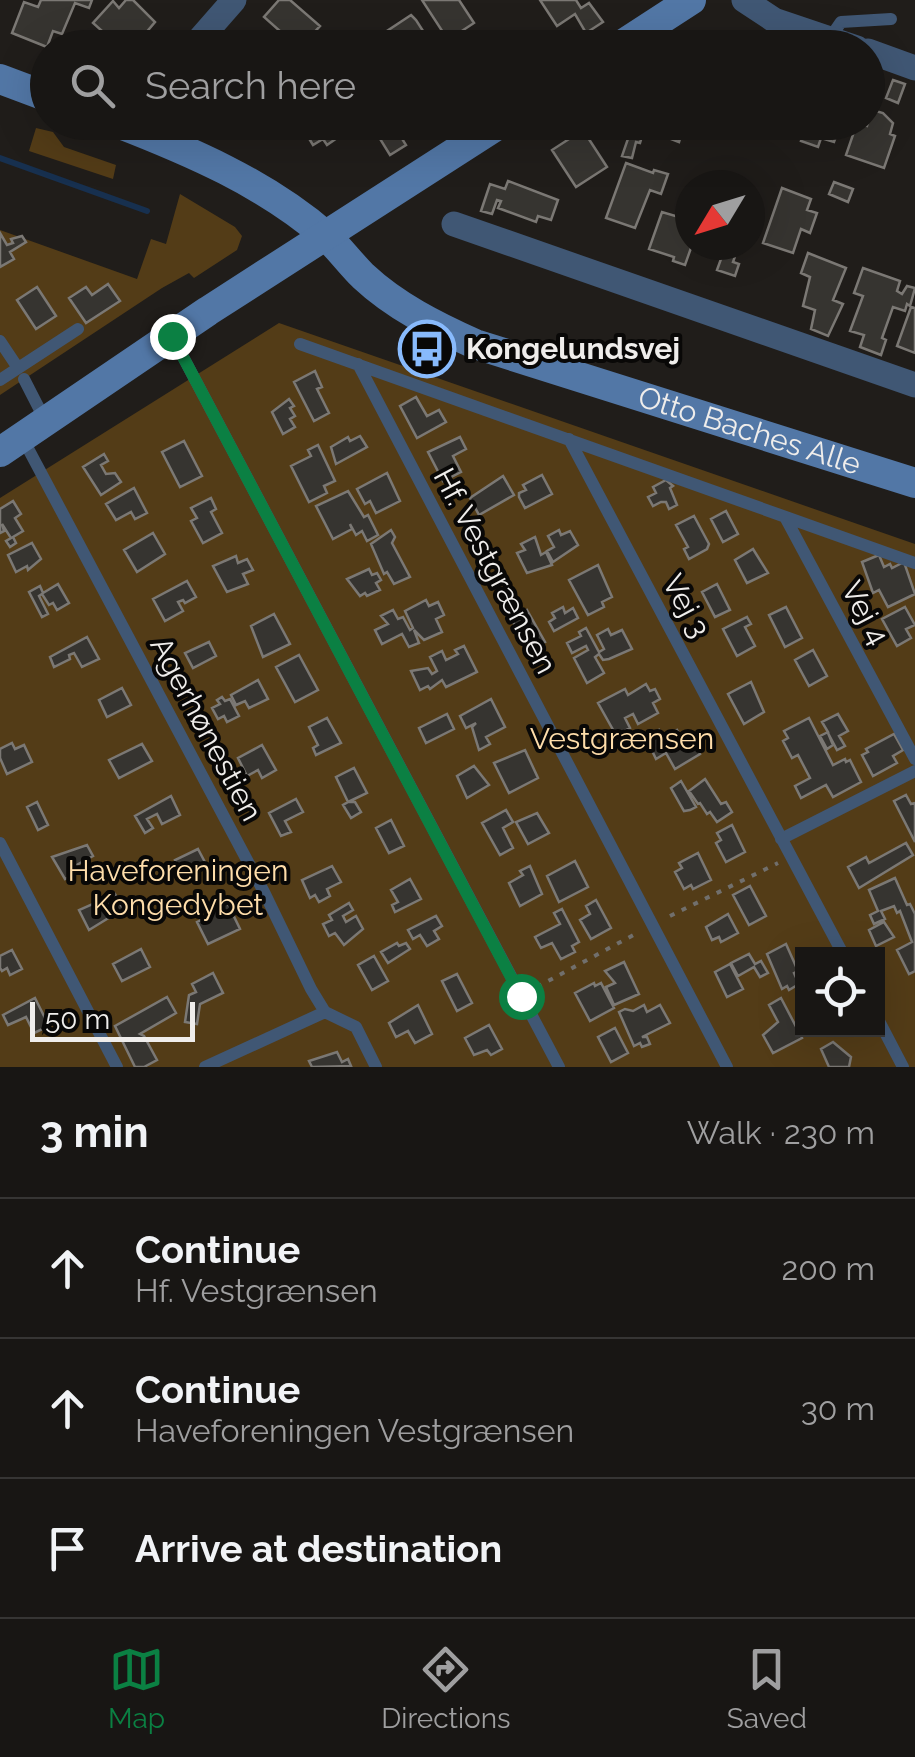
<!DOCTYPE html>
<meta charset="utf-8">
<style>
body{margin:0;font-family:Raleway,sans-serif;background:#252322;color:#f1f3f6}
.controls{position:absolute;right:30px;bottom:30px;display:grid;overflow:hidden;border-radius:0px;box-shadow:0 10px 40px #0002}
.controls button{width:90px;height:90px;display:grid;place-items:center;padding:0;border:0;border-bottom:2px solid #363534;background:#181614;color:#f1f3f6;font:50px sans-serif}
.compass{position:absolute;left:675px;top:170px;width:90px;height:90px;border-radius:50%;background:#181614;box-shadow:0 10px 40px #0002;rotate:232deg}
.scale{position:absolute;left:30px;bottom:25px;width:165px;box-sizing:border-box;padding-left:10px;border:5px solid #efedeb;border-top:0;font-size:28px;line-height:35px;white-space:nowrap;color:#efedeb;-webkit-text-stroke:8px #090807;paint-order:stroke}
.stop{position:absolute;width:30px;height:30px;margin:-22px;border:8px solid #0b8043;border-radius:50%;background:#fff}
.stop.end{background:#0b8043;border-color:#fff;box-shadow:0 2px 10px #0008}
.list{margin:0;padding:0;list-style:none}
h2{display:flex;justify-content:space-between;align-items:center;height:130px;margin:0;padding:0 40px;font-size:42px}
h2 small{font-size:32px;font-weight:400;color:#9f9fa0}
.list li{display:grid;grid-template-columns:65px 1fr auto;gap:30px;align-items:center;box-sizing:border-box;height:140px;padding:0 40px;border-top:2px solid #363534}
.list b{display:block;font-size:38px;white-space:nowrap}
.list p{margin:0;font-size:32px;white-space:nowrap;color:#9f9fa0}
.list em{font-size:32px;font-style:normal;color:#9f9fa0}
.icon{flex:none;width:55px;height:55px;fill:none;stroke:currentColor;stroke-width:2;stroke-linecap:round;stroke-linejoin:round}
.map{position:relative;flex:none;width:915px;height:1067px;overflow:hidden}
.search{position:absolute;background:#181614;box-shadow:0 10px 40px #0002;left:30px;right:30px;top:30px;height:110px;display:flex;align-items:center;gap:25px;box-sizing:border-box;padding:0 35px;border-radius:55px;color:#9f9fa0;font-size:38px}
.sheet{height:550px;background:#181614}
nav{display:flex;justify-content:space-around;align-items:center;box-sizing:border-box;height:140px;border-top:2px solid #363534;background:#181614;font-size:28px;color:#9f9fa0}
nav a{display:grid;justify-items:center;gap:5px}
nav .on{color:#0b8043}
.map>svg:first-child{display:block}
.green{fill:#533c17;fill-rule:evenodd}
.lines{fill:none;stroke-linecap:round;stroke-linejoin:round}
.stream{stroke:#17304f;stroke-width:6}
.building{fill:#363430;stroke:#7b7874;stroke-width:2.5}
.path{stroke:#716f6c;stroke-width:4;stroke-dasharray:5 8;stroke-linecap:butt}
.lane{stroke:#405774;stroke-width:12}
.street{stroke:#405774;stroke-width:25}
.secondary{stroke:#5277a6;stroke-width:30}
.route{stroke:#0b8043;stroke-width:12}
.labels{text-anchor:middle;stroke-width:8;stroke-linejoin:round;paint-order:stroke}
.poi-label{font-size:30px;font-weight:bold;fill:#efedeb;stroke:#090807;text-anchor:start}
.street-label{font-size:30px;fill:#efedeb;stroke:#090807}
.park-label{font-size:30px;fill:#feddaa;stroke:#090807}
</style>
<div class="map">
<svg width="915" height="1067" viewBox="0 0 915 1067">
<rect width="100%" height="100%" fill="#201d1a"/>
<path class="green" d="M36 128 53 132 64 147 116 165 113 179 29 151Z
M180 194 235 227 242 236 237 250 194 278 189 273 162 288 0 395V230L137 279 151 239 166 244Z
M279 323 915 544V1067H0V498ZM802 954H878V1030H802Z"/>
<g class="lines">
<path class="stream" d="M0 158 147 211"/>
</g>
<path class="building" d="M41 0H92L89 8 75 3 62 34 53 31 47 47 12 33 24 2 38 7Z
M126 0H133L155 22 133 48H121L93 23 113 1 119 8Z
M279 0H290L320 26 309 38 316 44 327 33 342 48H299L264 17Z
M422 0H459L474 23 448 40Z
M540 0H576L581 8 589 3 603 22 586 33 575 14 557 26Z
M411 15 416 20 434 48H393L384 33Z
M893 80 905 84 898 103 886 98Z
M872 110 883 113 893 123 890 134 895 136 884 168 846 155 857 123 867 126Z
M299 122H330L337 138 327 145 323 139 313 145Z
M654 122H685L679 142 658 134 661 125Z
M803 122H841L834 142 821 138 818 147 801 141 807 124Z
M393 124 406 145 390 155 377 134Z
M583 130 607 167 576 187 552 150Z
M631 130 643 133 640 143 636 142 632 158 622 156Z
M626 163 653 173 654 170 668 174 661 194 650 190 635 228 606 218Z
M508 181 558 200 551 220 538 216 536 222 498 208 501 201 497 200 492 214 481 211 490 184 505 189Z
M834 182 853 189 848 202 829 194Z
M782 188 811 199 807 210 817 213 810 233 801 229 793 253 763 243Z
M686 207 690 209 692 245 685 265 673 261 674 257 649 249 662 212 682 218Z
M0 233 7 245 13 243 11 239 22 236 26 242 10 252 14 259 0 267Z
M706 245H739L733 262 739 264 735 276 717 270 721 259 703 253Z
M808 253 846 268 833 300 843 304 828 336 811 329 815 310 803 306 810 277 801 273Z
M863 268 900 281 897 291 902 294 907 286 915 288 910 306 907 304 905 311 893 307 882 338 886 340 881 355 860 347 864 335 850 331 863 296 854 293Z
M108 284 120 301 86 323 69 298 86 287 92 295Z
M37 287 56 316 36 329 17 300Z
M911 307 915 308V353L897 346Z
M315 371 322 387 317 389 329 413 314 421 294 382Z
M416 397 427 416 439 410 446 422 417 438 400 406Z
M289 399 294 406 290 408 295 416 290 419 295 427 283 434 272 412Z
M360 436 367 447 336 464 331 447 348 437 350 441Z
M460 437 466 449 453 456 461 472 443 481 428 452Z
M184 441 202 476 180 487 162 452Z
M318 445 335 481 324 486 327 493 309 502 291 466 311 456 308 450Z
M104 454 108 461 101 465 106 474 115 473 121 482 101 495 83 467Z
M387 473 400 501 376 513 370 501 365 504 357 489Z
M542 475 552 494 525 508 519 497V493L526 490 523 485Z
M503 476 514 495 479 515 470 498Z
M666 480 673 486 670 488 677 505 669 509 666 502H661L653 506 648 497 656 493 653 487Z
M134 488 147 513 135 519 131 512 116 520 106 504Z
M348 491 364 517 368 515 378 535 367 541 362 531 356 535 350 524 352 529 333 539 316 506Z
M211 498 216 509 211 512 222 533 203 543 191 521 197 518 191 508Z
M13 501 21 514 15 518 23 531 13 537 16 543 10 547 6 541 11 538 2 524 4 531 0 533V509Z
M726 511 738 534 723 542 711 519Z
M694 516 709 544 707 549 689 559 684 549 688 547 676 525Z
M391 530 395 537 392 543 410 577 394 584 387 572 384 574 371 544Z
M559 530 561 535 570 531 578 545 553 562 547 551 554 547 548 536Z
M153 533 165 554 137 572 124 550Z
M535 537 541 555 546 552 552 565 527 573 517 553 525 550 521 544Z
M32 543 41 559 28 570 27 566 16 572 8 555Z
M753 549 768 573 747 583 735 560Z
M879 555 884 567 890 564 892 568 904 562 915 594 888 607 879 590 873 593 862 562Z
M236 556 238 563 247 559 253 570 243 574 248 584 227 592 213 566Z
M598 565 612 597 602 602 604 607 588 615 569 580Z
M369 569 372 575 377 573 381 580 376 583 380 590 367 596 365 593 360 596 347 579Z
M187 581 196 597 185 603 183 600 178 602 183 611 165 621 153 599Z
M58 584 69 603 57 610 53 603 49 605 42 594 39 596 48 614 42 617 29 592 40 586 43 593Z
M717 584 730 610 715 617 702 592Z
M426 600 429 606 438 602 444 615 436 619 442 632 424 640 414 630 419 643 409 647 402 634 382 644 375 630 388 624 381 616 393 610 398 619 403 617 410 630 413 628 405 611Z
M563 607 565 613 573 608 578 618 554 631 549 622 555 618 552 613Z
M786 607 802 638 785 647 769 615Z
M905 607 915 625 906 629 911 638 897 646 882 619Z
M527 610 545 642 528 651 511 618Z
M274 614 290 644 263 657 251 626Z
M747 617 751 624 745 627 755 646 737 656 723 629Z
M586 628 599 652 604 649 597 635 608 629 611 635 622 630 632 649 609 659 603 660 599 654 595 657 604 673 587 683 574 658 588 650 586 646 572 653 567 643 581 636 579 632Z
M87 637 99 659 82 667 74 653 69 655 70 659 54 667 50 657Z
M209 642 216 656 193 668 185 653Z
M464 646 477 672 446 687 442 680 430 689 428 686 420 690 411 671 428 668 432 674 437 671 430 657 442 651 446 660 458 654 455 650Z
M813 650 827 676 809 686 795 660Z
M299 655 318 690 295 702 276 667Z
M258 680 268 699 249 708 245 701 236 705 231 695Z
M751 682 764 712 744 724 728 694Z
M646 684 650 691 655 689 660 699 653 703 658 713 638 724 633 714 625 718 630 728 616 735 598 703 625 689 628 695Z
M122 688 131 705 107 717 99 700Z
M222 697 225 701 230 699 239 716 227 722 224 716 218 719 212 708 220 704 217 700Z
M491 699 505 727 486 737 490 744 479 750 472 727 476 723 466 728 460 716Z
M447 714 454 729 426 743 419 728Z
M838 714 848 731 839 736 845 746 837 750 828 733 833 745 827 749 820 736 828 732 822 722Z
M327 718 341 743 316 755 313 748 318 745 309 727Z
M809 718 833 765 845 759 846 762 850 760 861 782 833 797 826 785 801 798 795 786 810 778 798 755 792 758 783 741 788 738 784 731Z
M659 730 663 738 677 730 686 746 693 741 700 754 675 769 666 753 656 759 647 740Z
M894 734 903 750 893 756 897 763 873 776 862 755 868 752 866 749Z
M12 743 15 749 24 745 32 762 7 774 0 758V749Z
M142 744 152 761 119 778 109 760Z
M262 745 276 770 262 778 258 770 247 776 238 758Z
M525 750 538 778 509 793 494 763Z
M474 766 489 785 467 798 457 776Z
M354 768 367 793 348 802H355L361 812 351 818 343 805 348 802 336 777Z
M705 779 721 804 726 802 732 812 717 822 710 812 707 814 700 803 698 804 689 791Z
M681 781 696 807 690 810 684 811 671 788Z
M906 795 911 804 915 803V842L894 801Z
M171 796 180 815 162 824 157 814 147 819 153 828 145 833 135 816Z
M296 799 303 812 285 821 291 832 281 836 269 813Z
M37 802 48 825 38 830 27 807Z
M506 810 513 822 503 828 513 848 500 855 482 823Z
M537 813 549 833 528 844 516 822Z
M391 820 404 846 389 853 376 828Z
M732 825 745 852 726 862 716 843 721 840 717 833Z
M906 843 913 855 859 888 848 867 866 857 869 863Z
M87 845 93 856 73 867 76 873 65 879 52 857Z
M198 849 207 866 184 878 175 860Z
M698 853 711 880 693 889 691 885 684 889 675 872 682 868 679 863Z
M575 861 588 887 559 902 547 876Z
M332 866 341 882 327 889 330 896 319 902 315 895 310 898 302 880Z
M530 866 542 894 520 906 509 883 523 875 520 871Z
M895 878 907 905 910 904 915 914V971L909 974 897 950 912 942 900 911 897 913 894 906 881 911 885 919 874 924 870 915 878 911 869 890Z
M410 879 421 899 395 912 392 905 398 902 391 890Z
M750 886 766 916 749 925 733 895Z
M115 894 123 909 89 930 79 910Z
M226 900 240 929 208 944 197 922 209 916 207 910Z
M596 900 611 928 591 939 580 920 590 914 586 906Z
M349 903 353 910 343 916 346 922 356 916 363 929 344 945 335 933 329 936 323 924 332 920 329 915Z
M562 909 579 942 572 946 575 952 561 959 552 943 541 948 535 937 560 924 554 913Z
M728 914 738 933 721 942 719 937 712 940 706 927Z
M436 916 442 926 434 931 439 939 427 946 420 935 413 939 408 930Z
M884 922 894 937 876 946 869 930Z
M397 943 399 946 406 943 410 949 388 963 381 952Z
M786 944 798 971 794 973 799 984 789 990 787 986 782 989 767 954Z
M141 949 150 967 122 981 113 964Z
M12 950 22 969 10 975 7 968 2 971 0 968V956Z
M749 954 755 964 761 961 768 973 760 977 754 967 738 976 731 963Z
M374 956 388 981 372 990 358 965Z
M624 962 639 994 614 1005 606 987 615 983 605 971Z
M730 964 743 989 727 997 715 972Z
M213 973 223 993 200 1004 197 1024 185 1022 189 995 196 992 192 984Z
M457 974 472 1003 457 1011 442 981Z
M594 983 595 986 601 983 614 1008 590 1021 575 993Z
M167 997 176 1013 140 1034 144 1036 157 1060 144 1067H135L115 1026Z
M35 998 49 1026 34 1033 26 1017 8 1025 3 1015Z
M781 998 802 1038 773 1053 763 1035 778 1022 769 1005Z
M418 1005 432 1034 415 1043 408 1031 396 1037 389 1023Z
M644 1005 647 1012 660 1005 670 1023 642 1037H647L650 1044 642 1047 640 1043 634 1046 619 1012 625 1009 633 1011Z
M489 1025 502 1049 491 1055 487 1050 474 1055 465 1038Z
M615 1028 628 1053 611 1062 598 1037Z
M833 1042 851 1057 849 1067H829L821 1049Z
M337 1052 342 1062 348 1059 351 1066 312 1067 309 1061Z"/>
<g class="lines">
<path class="path" d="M670 916 778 863
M537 987 639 932"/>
<path class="lane" d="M830 38 841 22 891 19
M172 336 559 1067
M0 341 18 368
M300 344 915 563
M358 364 727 1067
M24 379 46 422
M0 380 78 329
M23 439 265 894 311 989 325 1012 356 1027 376 1067
M569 439 843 954
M785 517 915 759
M781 839 915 771
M0 843 117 1067
M878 1019 903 1067
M205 1067 325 1012"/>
<path class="street" d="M744 0 774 20 857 48
M192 48 234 0
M868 51 915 68
M454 224 915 385"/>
<g class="secondary">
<path d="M617 48 691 0"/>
<path d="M0 79 48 97"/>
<path id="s1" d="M115 122C190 151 265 183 326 236 339 248 350 263 363 276 395 306 435 326 475 344L915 483"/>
<path d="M0 452 208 311 502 122"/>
</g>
</g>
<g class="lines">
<path class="route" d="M172 336 521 996"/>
</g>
<defs>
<g id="bus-ring" transform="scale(2.875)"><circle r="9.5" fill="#090807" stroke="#88bafc" stroke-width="1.5"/><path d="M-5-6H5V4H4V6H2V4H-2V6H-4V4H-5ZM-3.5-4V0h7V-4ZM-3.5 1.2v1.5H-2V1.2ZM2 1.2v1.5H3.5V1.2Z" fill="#88bafc"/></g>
</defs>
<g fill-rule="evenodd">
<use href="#bus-ring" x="427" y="349"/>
</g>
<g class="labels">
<g class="poi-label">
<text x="466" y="359">Kongelundsvej</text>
</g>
<g class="street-label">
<text dy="10" stroke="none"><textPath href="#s1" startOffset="715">Otto Baches Alle</textPath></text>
<text transform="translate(495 571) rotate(62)" y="10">Hf. Vestgrænsen</text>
<text transform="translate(686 606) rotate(62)" y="10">Vej 3</text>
<text transform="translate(865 613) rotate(62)" y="10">Vej 4</text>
<text transform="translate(206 729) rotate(62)" y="10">Agerhønestien</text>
</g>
<g class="park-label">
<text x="622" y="749">Vestgrænsen</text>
<text x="178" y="881">Haveforeningen<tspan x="178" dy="34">Kongedybet</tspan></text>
</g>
</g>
</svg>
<div class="controls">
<button><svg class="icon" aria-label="locate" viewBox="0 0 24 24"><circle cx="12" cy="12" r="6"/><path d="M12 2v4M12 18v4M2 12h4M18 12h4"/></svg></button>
</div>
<svg class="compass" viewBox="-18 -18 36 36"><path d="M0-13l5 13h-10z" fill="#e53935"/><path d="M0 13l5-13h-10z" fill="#9f9fa0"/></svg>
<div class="scale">50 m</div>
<div class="stop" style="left:521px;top:996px"></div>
<div class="stop end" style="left:172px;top:336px"></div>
<div class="search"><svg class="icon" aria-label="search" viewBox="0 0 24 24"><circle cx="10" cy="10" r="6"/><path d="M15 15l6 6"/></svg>Search here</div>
</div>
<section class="sheet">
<h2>3 min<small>Walk · 230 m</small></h2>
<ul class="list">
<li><svg class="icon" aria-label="ahead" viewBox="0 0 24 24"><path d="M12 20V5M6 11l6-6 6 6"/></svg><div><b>Continue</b><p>Hf. Vestgrænsen</p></div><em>200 m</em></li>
<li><svg class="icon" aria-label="ahead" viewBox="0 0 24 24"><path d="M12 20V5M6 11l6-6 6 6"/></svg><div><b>Continue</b><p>Haveforeningen Vestgrænsen</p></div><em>30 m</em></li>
<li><svg class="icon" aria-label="arrive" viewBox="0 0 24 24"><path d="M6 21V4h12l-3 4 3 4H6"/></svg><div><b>Arrive at destination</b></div></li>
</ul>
</section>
<nav>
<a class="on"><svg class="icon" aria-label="map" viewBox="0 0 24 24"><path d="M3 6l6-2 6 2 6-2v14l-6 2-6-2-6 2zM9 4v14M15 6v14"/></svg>Map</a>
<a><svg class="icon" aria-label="directions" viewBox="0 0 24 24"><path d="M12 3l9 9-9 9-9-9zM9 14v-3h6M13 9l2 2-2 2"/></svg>Directions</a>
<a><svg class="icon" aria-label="saved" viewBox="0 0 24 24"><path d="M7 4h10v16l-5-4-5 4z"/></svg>Saved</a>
</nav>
